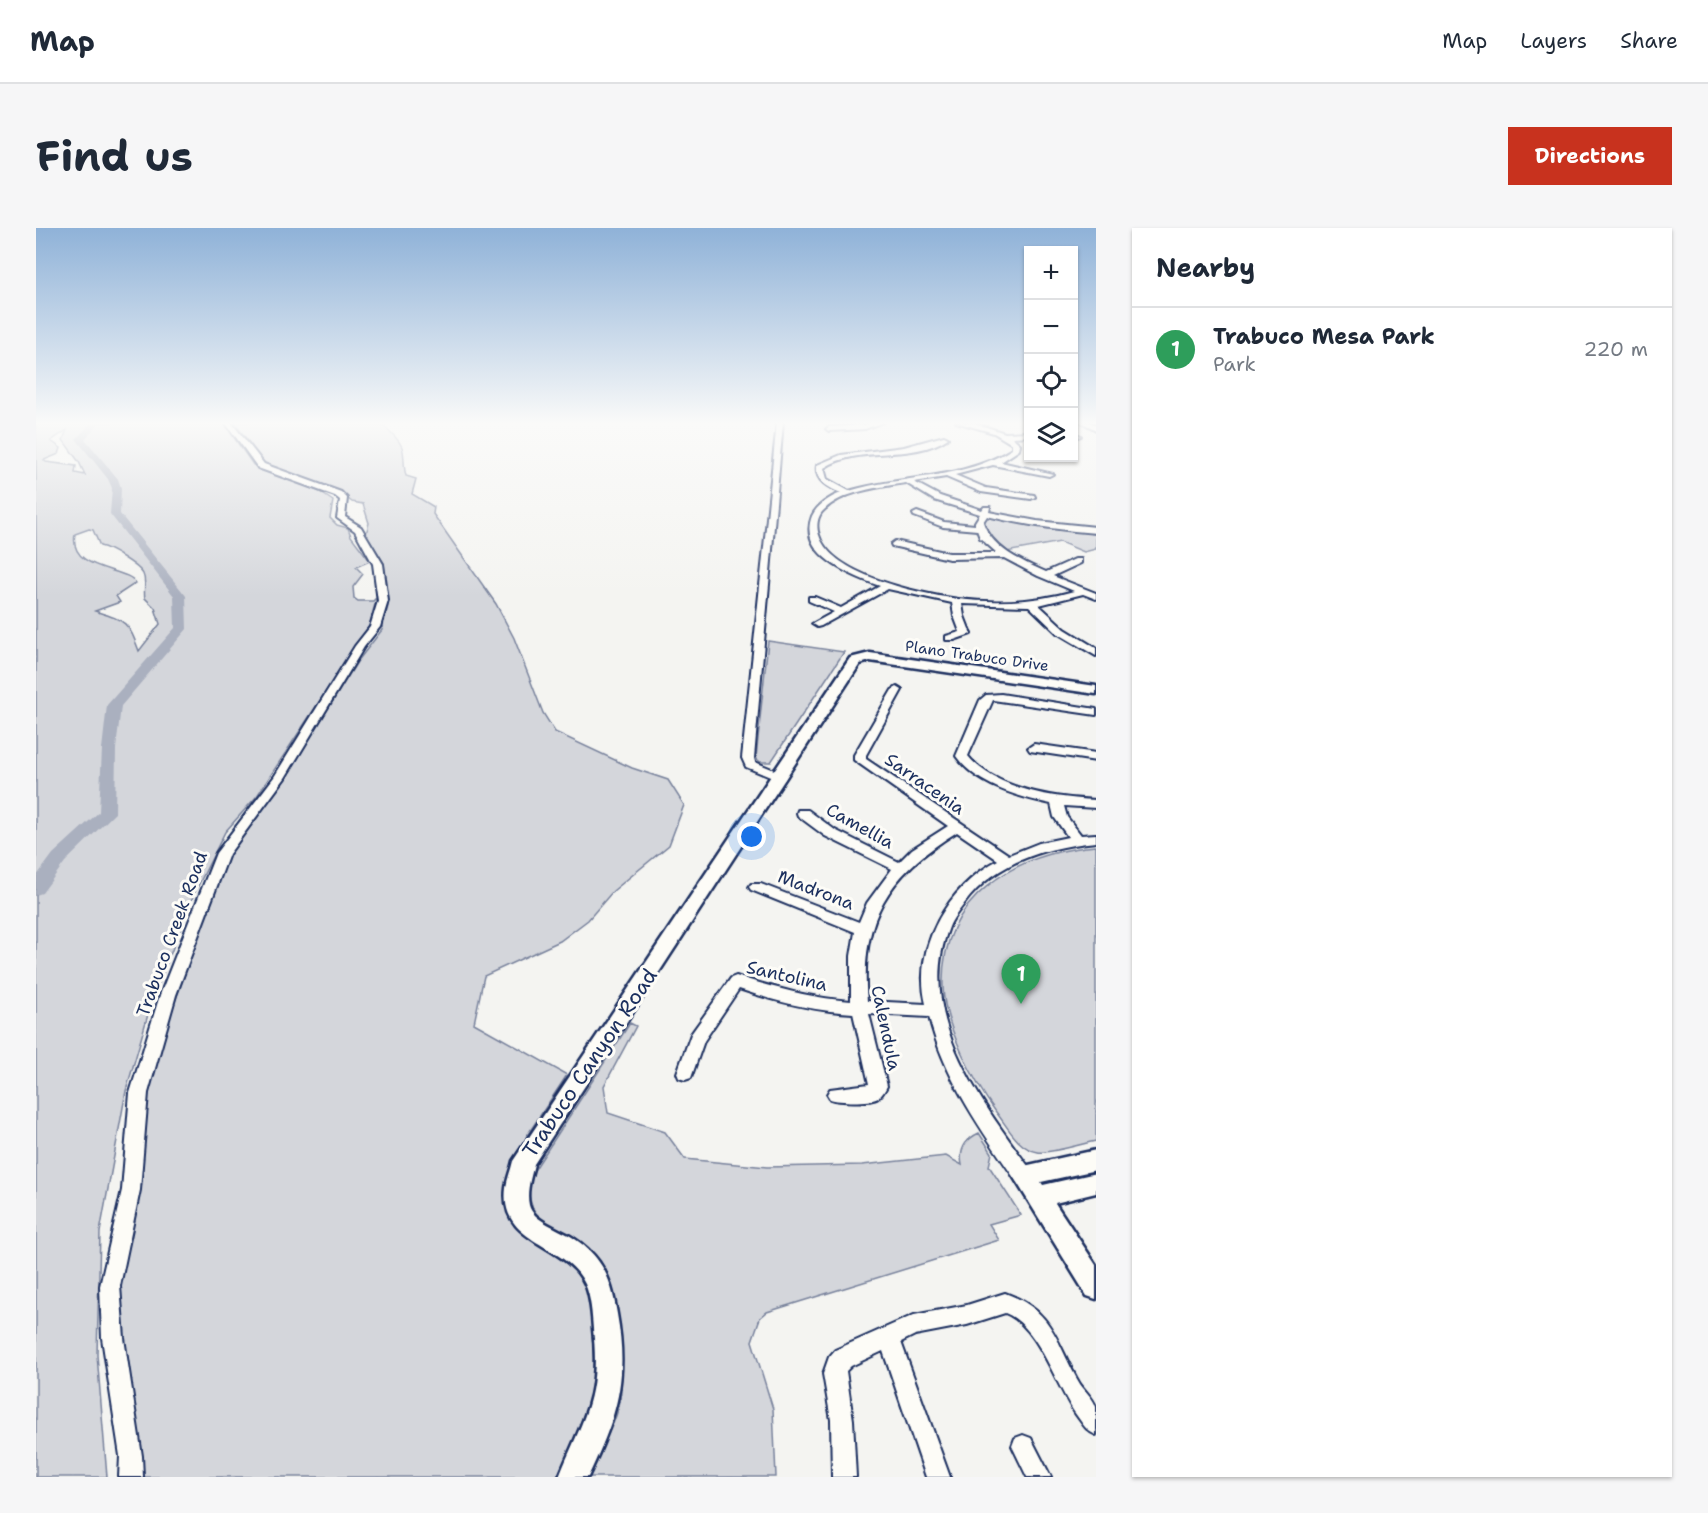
<!DOCTYPE html>
<meta charset="utf-8">
<style>
body{margin:0;font-family:"Shantell Sans",sans-serif;background:#f6f6f7;color:#1f2937}
.controls{position:absolute;right:18px;top:18px;display:grid;overflow:hidden;border-radius:0px;box-shadow:0 2px 4px #0004}
.controls button{width:54px;height:54px;display:grid;place-items:center;padding:0;border:0;border-bottom:2px solid #e0e1e3;background:#fff;color:#1f2937;font:30px sans-serif}
.you{position:absolute;left:716px;top:609px;width:21px;height:21px;margin:-15px;border:4px solid #fff;border-radius:50%;background:#1a73e8;box-shadow:0 0 0 9px #1a73e833}
.badge{display:grid;place-items:center;width:39px;height:39px;border-radius:50%;background:#c8321e;color:#fff;font-size:20px;font-weight:700}
.pin{position:absolute;translate:-50% -50px;filter:drop-shadow(0 2px 3px #0008)}
.pin::after{content:'';position:absolute;top:32px;width:21px;height:18px;background:inherit;clip-path:polygon(0 0,100% 0,50% 100%)}
.list{margin:0;padding:0;list-style:none}
h2{display:flex;justify-content:space-between;align-items:center;height:78px;margin:0;padding:0 24px;font-size:26px}
h2 small{font-size:20px;font-weight:400;color:#747a83}
.list li{display:grid;grid-template-columns:39px 1fr auto;gap:18px;align-items:center;box-sizing:border-box;height:84px;padding:0 24px;border-top:2px solid #e0e1e3}
.list b{display:block;font-size:22px;white-space:nowrap}
.list p{margin:0;font-size:20px;white-space:nowrap;color:#747a83}
.list em{font-size:20px;font-style:normal;color:#747a83}
.icon{flex:none;width:33px;height:33px;fill:none;stroke:currentColor;stroke-width:2;stroke-linecap:round;stroke-linejoin:round}
.map{position:relative;flex:none;width:1060px;height:1249px;overflow:hidden;border-radius:0px}
header{display:flex;align-items:center;gap:36px;box-sizing:border-box;height:84px;padding:0 30px;background:#fff;border-bottom:2px solid #e0e1e3}
header strong{font-size:28px}
nav{display:flex;gap:33px;margin-inline-start:auto;font-size:21px}
.intro{display:flex;align-items:center;justify-content:space-between;box-sizing:border-box;height:144px;padding:0 36px}
h1{margin:0;font-size:42px}
.button{padding:15px 27px;border-radius:0px;background:#c8321e;color:#fff;font-size:21px;font-weight:700}
main{display:flex;gap:36px;padding:0 36px}
aside{flex:1;background:#fff;border-radius:0px;box-shadow:0 2px 4px #0004}
.map>svg:first-child{display:block}
.green{fill:#d4d6db;stroke:#78829c;stroke-width:1.5;fill-rule:evenodd}
.lines{fill:none;stroke-linecap:round;stroke-linejoin:round}
.river{fill:#aab0bf;fill-rule:evenodd}
.minor-casing{stroke:#1b2f5e;stroke-width:4}
.major-casing{stroke:#1b2f5e;stroke-width:5}
.minor{fill:#fdfcf7;fill-rule:evenodd}
.major{fill:#fdfcf7;fill-rule:evenodd}
.labels{text-anchor:middle;stroke-width:6;stroke-linejoin:round;paint-order:stroke}
.far-street-label{font-size:15px;fill:#1b2f5e;stroke:#fdfcf7}
.street-label{font-size:18px;fill:#1b2f5e;stroke:#fdfcf7}
.near-street-label{font-size:21px;fill:#1b2f5e;stroke:#fdfcf7}
</style>
<header>
<strong>Map</strong>
<nav><a>Map</a><a>Layers</a><a>Share</a></nav>
</header>
<div class="intro"><h1>Find us</h1><a class="button">Directions</a></div>
<main>
<div class="map">
<svg width="1060" height="1249" viewBox="0 0 1060 1249">
<rect width="100%" height="100%" fill="#f4f4f1"/>
<filter id="ink" filterUnits="userSpaceOnUse"><feTurbulence type="fractalNoise" baseFrequency=".0167" numOctaves="2"/><feDisplacementMap in="SourceGraphic" scale="12" xChannelSelector="R" yChannelSelector="G"/><feConvolveMatrix kernelMatrix="1 2 1 2 8 2 1 2 1" color-interpolation-filters="sRGB"/></filter>
<g filter="url(#ink)">
<path class="green" d="M0 194H187L217 237 282 263 297 273 294 290 301 297 312 300 315 308 334 333 320 339 327 346 317 359 318 370 322 373H337L341 369 333 398 221 568 189 604 157 668 115 776 90 863 64 1004 61 1127 71 1249H0ZM31 202 27 212 43 234 49 247 39 245 40 238 10 234 8 232 23 226 25 220 15 213ZM53 301 57 302 64 318C74 320 103 338 107 346 111 354 107 362 109 370L119 380 124 396 103 423C92 393 90 393 59 383L84 374 80 368 100 355C92 339 32 344 39 306Z
M198 194H343C351 201 362 209 366 219 369 228 367 238 370 248L380 251 376 266 398 279 397 286 460 376 478 410 507 485 519 504 596 540 632 552 648 577 633 617 577 663 552 692 524 713 448 748 438 795 531 847 490 909 494 913 473 955 525 1025 554 1056 564 1167 528 1249H105L79 1063 117 836 193 622 258 536 321 434 346 402 352 378 348 335 330 306 333 295 327 276 316 274 301 262 230 237Z
M954 287 1060 304V321L1048 324 1024 314 970 324 949 302V291Z
M732 413 808 424 735 534H724L720 530Z
M1060 618V913C1048 915 1012 926 1002 924 982 921 971 898 960 884 938 854 908 797 907 759 904 669 979 625 1060 618Z
M594 795 600 798 568 858 572 885 629 904 649 931 731 939 826 937 910 928 926 937C923 922 928 912 943 905L956 925 953 938 985 987 953 996 963 1012 731 1084 724 1090 716 1113 737 1181 740 1249H549C561 1225 579 1200 584 1173 590 1138 574 1080 569 1044 548 1001 476 1005 497 944Z"/>
<g class="lines">
<path class="river" d="M56 194H64L49 211 82 251 85 260 84 286 150 368 151 401 85 478 80 521 79 585 29 634 6 665 0 667V649L17 626 63 584 66 521 71 477 139 400 138 368 74 286 76 260 72 251 40 211Z"/>
<g class="minor-casing">
<path id="minor" d="M189 194H195L228 236 305 264 311 270 309 289 325 299 347 336 352 373 344 399 328 419 249 550 193 626 140 767 112 865 104 962 84 1058 88 1110 106 1228 107 1249H83L84 1228 66 1110 64 1058 86 962 94 865 124 767 180 625 238 549 319 418 334 399 342 373 337 336 319 303 301 290 304 272 299 268 222 240Z
M741 194H747L718 530 719 534 748 546 750 549 748 552 744 553 710 539 706 530Z
M838 194H847L829 201 793 203 790 201 793 199 828 197Z
M920 194 938 195 969 205 993 204V208L976 209 984 216 983 222 965 234 1017 246 1013 248 957 237 919 247 950 260 998 267 999 269 995 271 945 264 910 249 878 254 904 268 946 282 948 279H954L953 284 958 285 1001 293 1060 299V305C1023 302 987 297 951 288L947 294C956 321 985 333 1010 344L1039 331H1045V335L1017 348 1060 365V371L1047 366 1003 377 1029 401 1060 420V428L1021 405 993 378 926 376 928 388 935 406 918 412H910V408L924 404 918 388 916 375 852 361 785 398 781 399 776 396 798 384 773 373V369H779L805 380 844 358C815 348 761 326 776 288 781 277 794 269 805 265 793 260 778 253 781 237L805 227 868 219 908 208 912 210C876 235 824 216 788 240L791 251 813 263C866 247 928 252 976 221V216L958 205ZM870 255 898 272 944 286 939 294V297L908 294 881 284 877 286 878 288 907 299 941 302 944 310 961 325H913L859 313 855 316 856 318 913 331 968 330 1002 348 1038 363C988 377 934 376 884 364 854 357 793 340 783 307 780 299 781 288 788 282 807 263 844 259 870 255Z
M1045 194H1053L1060 197V202Z
M1038 206 1043 207 1045 208 1038 210Z
M861 459 866 462 830 527V531L973 627 1003 615 1032 609 1018 589 1015 576C982 569 940 557 920 528L944 472 950 467 965 466 1060 481V487L957 472 932 528C960 562 1019 570 1060 572V580L1028 578 1031 589 1045 607 1060 606V614C1010 619 959 634 928 676 923 683 916 691 913 699 878 787 945 874 995 942L997 948 995 954 988 956 981 954C946 903 908 850 893 789L833 786 851 858C849 862 846 867 842 870 835 875 802 874 794 871L791 866 794 861 833 856 817 785C777 783 741 774 703 761L668 813 655 850 649 852 643 850 641 845 655 806 695 750 700 748C739 760 775 770 815 773V728L819 704 715 662 713 659 715 656H725L823 694 831 675 856 641 789 608 762 588 761 585 762 582H772L799 602 863 634 876 621 912 598 818 532V527L856 462ZM921 604 962 632C912 659 876 719 890 776L831 773C823 691 853 646 921 604Z
M998 516 1060 525V533L994 523 992 520Z
M969 1065C1019 1083 1020 1116 1044 1156 1049 1163 1058 1171 1060 1179 1060 1187 1060 1198 1060 1207 1050 1203 1047 1196 1041 1188 1020 1159 1003 1098 969 1085L931 1097 879 1107 865 1114 914 1249H890L847 1123 815 1138 810 1143 817 1192 820 1249H796L795 1192 787 1146 793 1129 799 1122 878 1087 931 1077Z
M987 1207 995 1210 1015 1249H991L976 1218 979 1210Z"/>
</g>
<g class="major-casing">
<path id="major" d="M834 425 1060 458V466L834 433 824 436 498 936C495 949 490 963 493 977 497 993 524 1001 536 1009 547 1016 556 1024 563 1034 574 1049 578 1068 581 1086 593 1152 580 1190 552 1249H523C547 1190 565 1169 557 1101 556 1087 555 1069 549 1056 530 1014 463 1017 470 960 471 951 475 942 477 933L814 430Z
M1060 922V942L1005 954 1007 957 1060 945V965L1019 975 1060 1037V1071L1051 1068 977 948 980 941 988 938Z"/>
</g>
<use href="#minor" class="minor"/>
<use href="#major" class="major"/>
</g>
</g>
<linearGradient id="sky" x2="0" y2="1"><stop stop-color="#8fb2d8"/><stop offset="0.53" stop-color="#fafaf9"/><stop offset="1" stop-color="#fafaf9" stop-opacity="0"/></linearGradient>
<rect width="1060" height="368" fill="url(#sky)"/>
<g class="labels">
<g class="far-street-label">
<text transform="translate(941 428) rotate(8)" y="5">Plano Trabuco Drive</text>
</g>
<g class="street-label">
<text transform="translate(889 556) rotate(35)" y="6">Sarracenia</text>
<text transform="translate(824 598) rotate(29)" y="6">Camellia</text>
<text transform="translate(780 662) rotate(21)" y="6">Madrona</text>
<text transform="translate(136 706) rotate(-70)" y="6">Trabuco Creek Road</text>
<text transform="translate(751 748) rotate(13)" y="6">Santolina</text>
<text transform="translate(850 800) rotate(78)" y="6">Calendula</text>
</g>
<g class="near-street-label">
<text transform="translate(554 835) rotate(-56)" y="7">Trabuco Canyon Road</text>
</g>
</g>
</svg>
<div class="controls">
<button>+</button>
<button>−</button>
<button><svg class="icon" aria-label="locate" viewBox="0 0 24 24"><circle cx="12" cy="12" r="6"/><path d="M12 2v4M12 18v4M2 12h4M18 12h4"/></svg></button>
<button><svg class="icon" aria-label="layers" viewBox="0 0 24 24"><path d="M12 4l9 5-9 5-9-5zM3 14l9 5 9-5"/></svg></button>
</div>
<div class="you"></div>
<div class="pin badge" style="left:985px;top:776px;background:#2e9e5b">1</div>
</div>
<aside>
<h2>Nearby<small></small></h2>
<ul class="list">
<li><span class="badge" style="background:#2e9e5b">1</span><div><b>Trabuco Mesa Park</b><p>Park</p></div><em>220 m</em></li>
</ul>
</aside>
</main>
